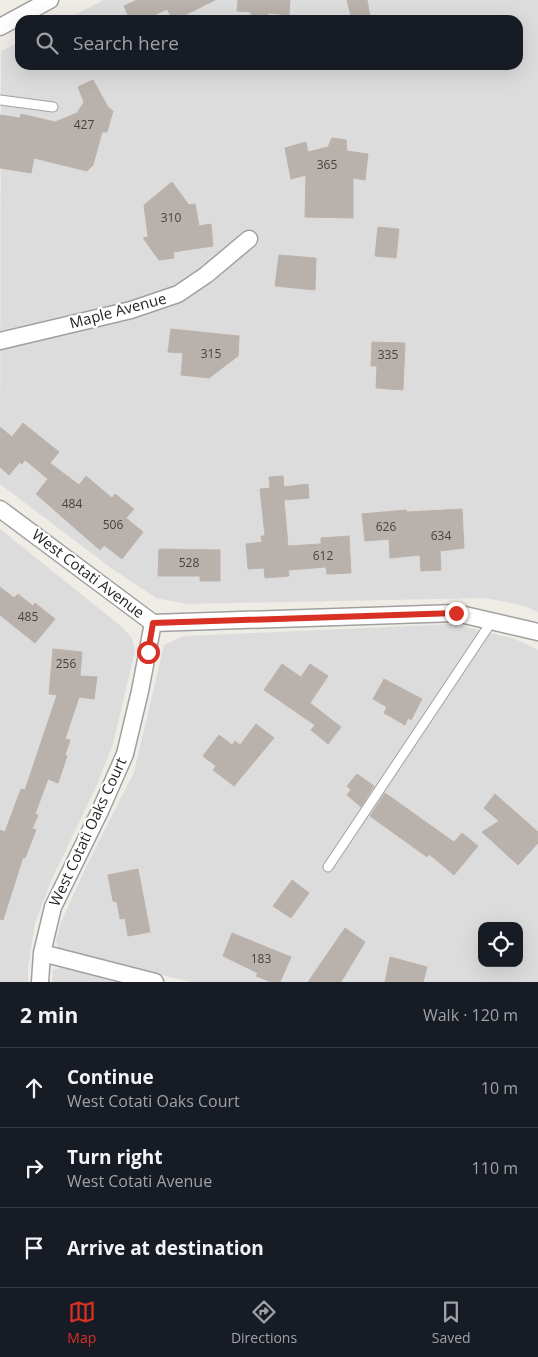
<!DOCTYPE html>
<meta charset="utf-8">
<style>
body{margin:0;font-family:"Open Sans",sans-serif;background:#20242c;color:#f1f3f6}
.controls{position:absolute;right:15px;bottom:15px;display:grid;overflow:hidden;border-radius:10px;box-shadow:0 5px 20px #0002}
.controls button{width:45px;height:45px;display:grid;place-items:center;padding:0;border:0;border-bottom:1px solid #363941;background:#171b24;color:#f1f3f6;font:25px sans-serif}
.stop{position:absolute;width:15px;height:15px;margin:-11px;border:4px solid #d93025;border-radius:50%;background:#fff}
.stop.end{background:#d93025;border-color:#fff;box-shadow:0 1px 5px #0008}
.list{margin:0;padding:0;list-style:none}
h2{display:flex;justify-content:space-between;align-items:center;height:65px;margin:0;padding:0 20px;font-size:21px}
h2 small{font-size:16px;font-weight:400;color:#9ea1a6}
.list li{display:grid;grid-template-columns:32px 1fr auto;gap:15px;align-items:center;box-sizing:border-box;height:80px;padding:0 20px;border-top:1px solid #363941}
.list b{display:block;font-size:19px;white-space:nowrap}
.list p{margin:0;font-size:16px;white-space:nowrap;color:#9ea1a6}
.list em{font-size:16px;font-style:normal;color:#9ea1a6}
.icon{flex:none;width:28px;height:28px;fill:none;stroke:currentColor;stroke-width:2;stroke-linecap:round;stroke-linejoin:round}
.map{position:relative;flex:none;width:538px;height:982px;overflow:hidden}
.search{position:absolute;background:#171b24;box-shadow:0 5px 20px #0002;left:15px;right:15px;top:15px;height:55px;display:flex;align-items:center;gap:12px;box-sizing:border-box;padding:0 18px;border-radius:15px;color:#9ea1a6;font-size:19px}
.sheet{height:305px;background:#171b24}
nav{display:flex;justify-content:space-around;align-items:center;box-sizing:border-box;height:70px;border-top:1px solid #363941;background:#171b24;font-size:14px;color:#9ea1a6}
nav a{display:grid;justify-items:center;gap:2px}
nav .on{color:#d93025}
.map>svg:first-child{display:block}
.residential{fill:#dddcdc;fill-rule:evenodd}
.building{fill:#b8b1ac;stroke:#bfb2aa}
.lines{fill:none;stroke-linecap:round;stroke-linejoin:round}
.lane-casing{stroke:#a0a0a0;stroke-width:11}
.street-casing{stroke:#a0a0a0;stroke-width:19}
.lane{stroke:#fff;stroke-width:9}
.street{stroke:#fff;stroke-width:16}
.route{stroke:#d93025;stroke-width:6}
.labels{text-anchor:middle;stroke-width:4.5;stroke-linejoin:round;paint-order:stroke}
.number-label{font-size:12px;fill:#454442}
.street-label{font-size:15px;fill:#1f1f1f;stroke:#fff}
</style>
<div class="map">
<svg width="538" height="982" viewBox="0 0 538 982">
<rect width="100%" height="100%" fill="#efece6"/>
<path class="residential" d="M104 0H538V612L521 605 485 598 187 604 156 598 111 568 0 484 1 51 20 42V65H518V20H64Z
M0 529 122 627 132 638 135 651 113 744 97 785 51 881 35 923 28 969V982H0Z
M454 624 515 639 538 650V982H190L59 949 56 941 61 922 86 867 134 772 164 645 184 636ZM482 926H519V963H482Z
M63 968 119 982H52L53 969Z"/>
<path class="building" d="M137 0H215L175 20H173L167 9 144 20H130L124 6Z
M238 0H290L289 15 268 13V20H251V12L237 11Z
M347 0H367L370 17 352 20Z
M93 80 108 107 113 111 107 132H102L93 165 87 171 34 158 31 173 0 168V115L20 118 21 114 55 122 77 113 84 102 78 87Z
M332 138 346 140 347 151 368 154 365 180 353 178V218L305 217 306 175 291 179 285 148 306 142 308 152 328 147Z
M172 182 189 205 195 204 199 226 211 224 213 246 173 252 174 258 159 260 143 238 148 237 144 205Z
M378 227 399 229 396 258 375 256Z
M279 255 316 258 315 290 275 286Z
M171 329 239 336 238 356 209 378 181 375 183 353 168 352Z
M372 342 405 343 403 390 376 388 377 366H371Z
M23 423 59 452 50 463 79 485 86 476 112 498 115 494 134 509 126 518 143 532 122 559 104 545 100 550 36 494 48 479 25 460 22 464 20 462 9 475 0 467V427L12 437Z
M283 476 284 487 308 484 309 498 284 500 288 546 321 544V538L349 536 351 573 327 574 326 567 288 570 289 576 265 578 264 568 248 569 246 544 262 542 261 536H265L260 489 270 488 269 477Z
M462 509 464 548 440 551 441 570 421 571 420 555 390 558 389 539 365 541 362 514 406 510 407 512Z
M159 549 220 550V581H200V576H158Z
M0 587 14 598 18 594 33 606 35 603 55 619 35 643 0 615Z
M53 649 82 652 80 676 97 677 94 699 79 697 65 739 70 740 65 755 67 756 58 783 48 779 35 814 38 815 32 829 36 830 25 858 23 857 3 920 0 919V830L5 832 21 789 25 790 57 695 49 694Z
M282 664 301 677 310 664 328 676 310 703 341 727 328 744 311 730 315 725 264 690Z
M384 679 422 699 411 720 408 718 405 725 384 713 387 707 373 699Z
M256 724 274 738 234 786 213 770 216 766 203 756 219 735 232 745 235 741 240 745Z
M357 774 374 786 361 807 347 795 351 790 347 786Z
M385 793 454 842 462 833 478 846 454 875 429 854 427 857 370 816Z
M495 794 538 832V843L518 865 482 832 499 821 484 808Z
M138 869 150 932 128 936 125 918 120 919 117 902 113 901 108 875Z
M292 880 309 893 291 918 273 906Z
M345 928 365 942 341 982H308Z
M232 933 291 957 280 982H271L256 976 258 973 223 956Z
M390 957 427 967 423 982H385Z"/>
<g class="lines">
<g class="lane-casing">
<path id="lane" d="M0 100 53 107
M328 867 492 621"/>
</g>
<g class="street-casing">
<path id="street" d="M0 27 50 0
M0 341 131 310 178 294 206 275 249 239
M0 509 153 623 456 613 538 632
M42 953 155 982
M40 982 42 953 53 907 100 811 125 754 140 691 153 623"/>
</g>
<use href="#lane" class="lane"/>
<use href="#street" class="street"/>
</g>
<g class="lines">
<path class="route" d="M148 652 153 623 456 613"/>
</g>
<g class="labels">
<g class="number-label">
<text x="84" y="129">427</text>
<text x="327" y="169">365</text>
<text x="171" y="222">310</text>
<text x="211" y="358">315</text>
<text x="388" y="359">335</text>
<text x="72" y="508">484</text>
<text x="113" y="529">506</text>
<text x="386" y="531">626</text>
<text x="441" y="540">634</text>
<text x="323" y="560">612</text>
<text x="189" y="567">528</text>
<text x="28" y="621">485</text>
<text x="66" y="668">256</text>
<text x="261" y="963">183</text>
</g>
<g class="street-label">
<text transform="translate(118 311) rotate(-15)" y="5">Maple Avenue</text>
<text transform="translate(88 574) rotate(37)" y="5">West Cotati Avenue</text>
<text transform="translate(88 832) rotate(-65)" y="5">West Cotati Oaks Court</text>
</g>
</g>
</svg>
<div class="controls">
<button><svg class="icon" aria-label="locate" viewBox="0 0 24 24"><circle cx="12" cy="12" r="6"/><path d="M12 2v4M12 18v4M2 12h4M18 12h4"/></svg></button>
</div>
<div class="stop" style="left:148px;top:652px"></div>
<div class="stop end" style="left:456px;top:613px"></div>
<div class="search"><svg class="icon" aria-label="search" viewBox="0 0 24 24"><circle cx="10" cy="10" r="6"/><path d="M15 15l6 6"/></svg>Search here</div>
</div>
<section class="sheet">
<h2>2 min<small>Walk · 120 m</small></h2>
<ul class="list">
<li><svg class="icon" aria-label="ahead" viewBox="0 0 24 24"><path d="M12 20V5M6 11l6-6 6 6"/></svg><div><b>Continue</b><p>West Cotati Oaks Court</p></div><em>10 m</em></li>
<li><svg class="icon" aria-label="right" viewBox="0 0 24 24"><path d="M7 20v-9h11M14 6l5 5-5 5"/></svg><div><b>Turn right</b><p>West Cotati Avenue</p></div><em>110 m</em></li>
<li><svg class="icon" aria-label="arrive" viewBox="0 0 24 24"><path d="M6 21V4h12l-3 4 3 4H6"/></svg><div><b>Arrive at destination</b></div></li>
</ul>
</section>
<nav>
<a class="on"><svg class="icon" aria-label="map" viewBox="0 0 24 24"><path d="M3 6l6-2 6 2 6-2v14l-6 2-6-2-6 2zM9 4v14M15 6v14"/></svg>Map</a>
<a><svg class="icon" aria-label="directions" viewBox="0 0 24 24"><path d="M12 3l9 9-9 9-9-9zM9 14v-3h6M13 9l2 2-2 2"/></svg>Directions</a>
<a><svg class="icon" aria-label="saved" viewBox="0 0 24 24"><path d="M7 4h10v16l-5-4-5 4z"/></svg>Saved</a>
</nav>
